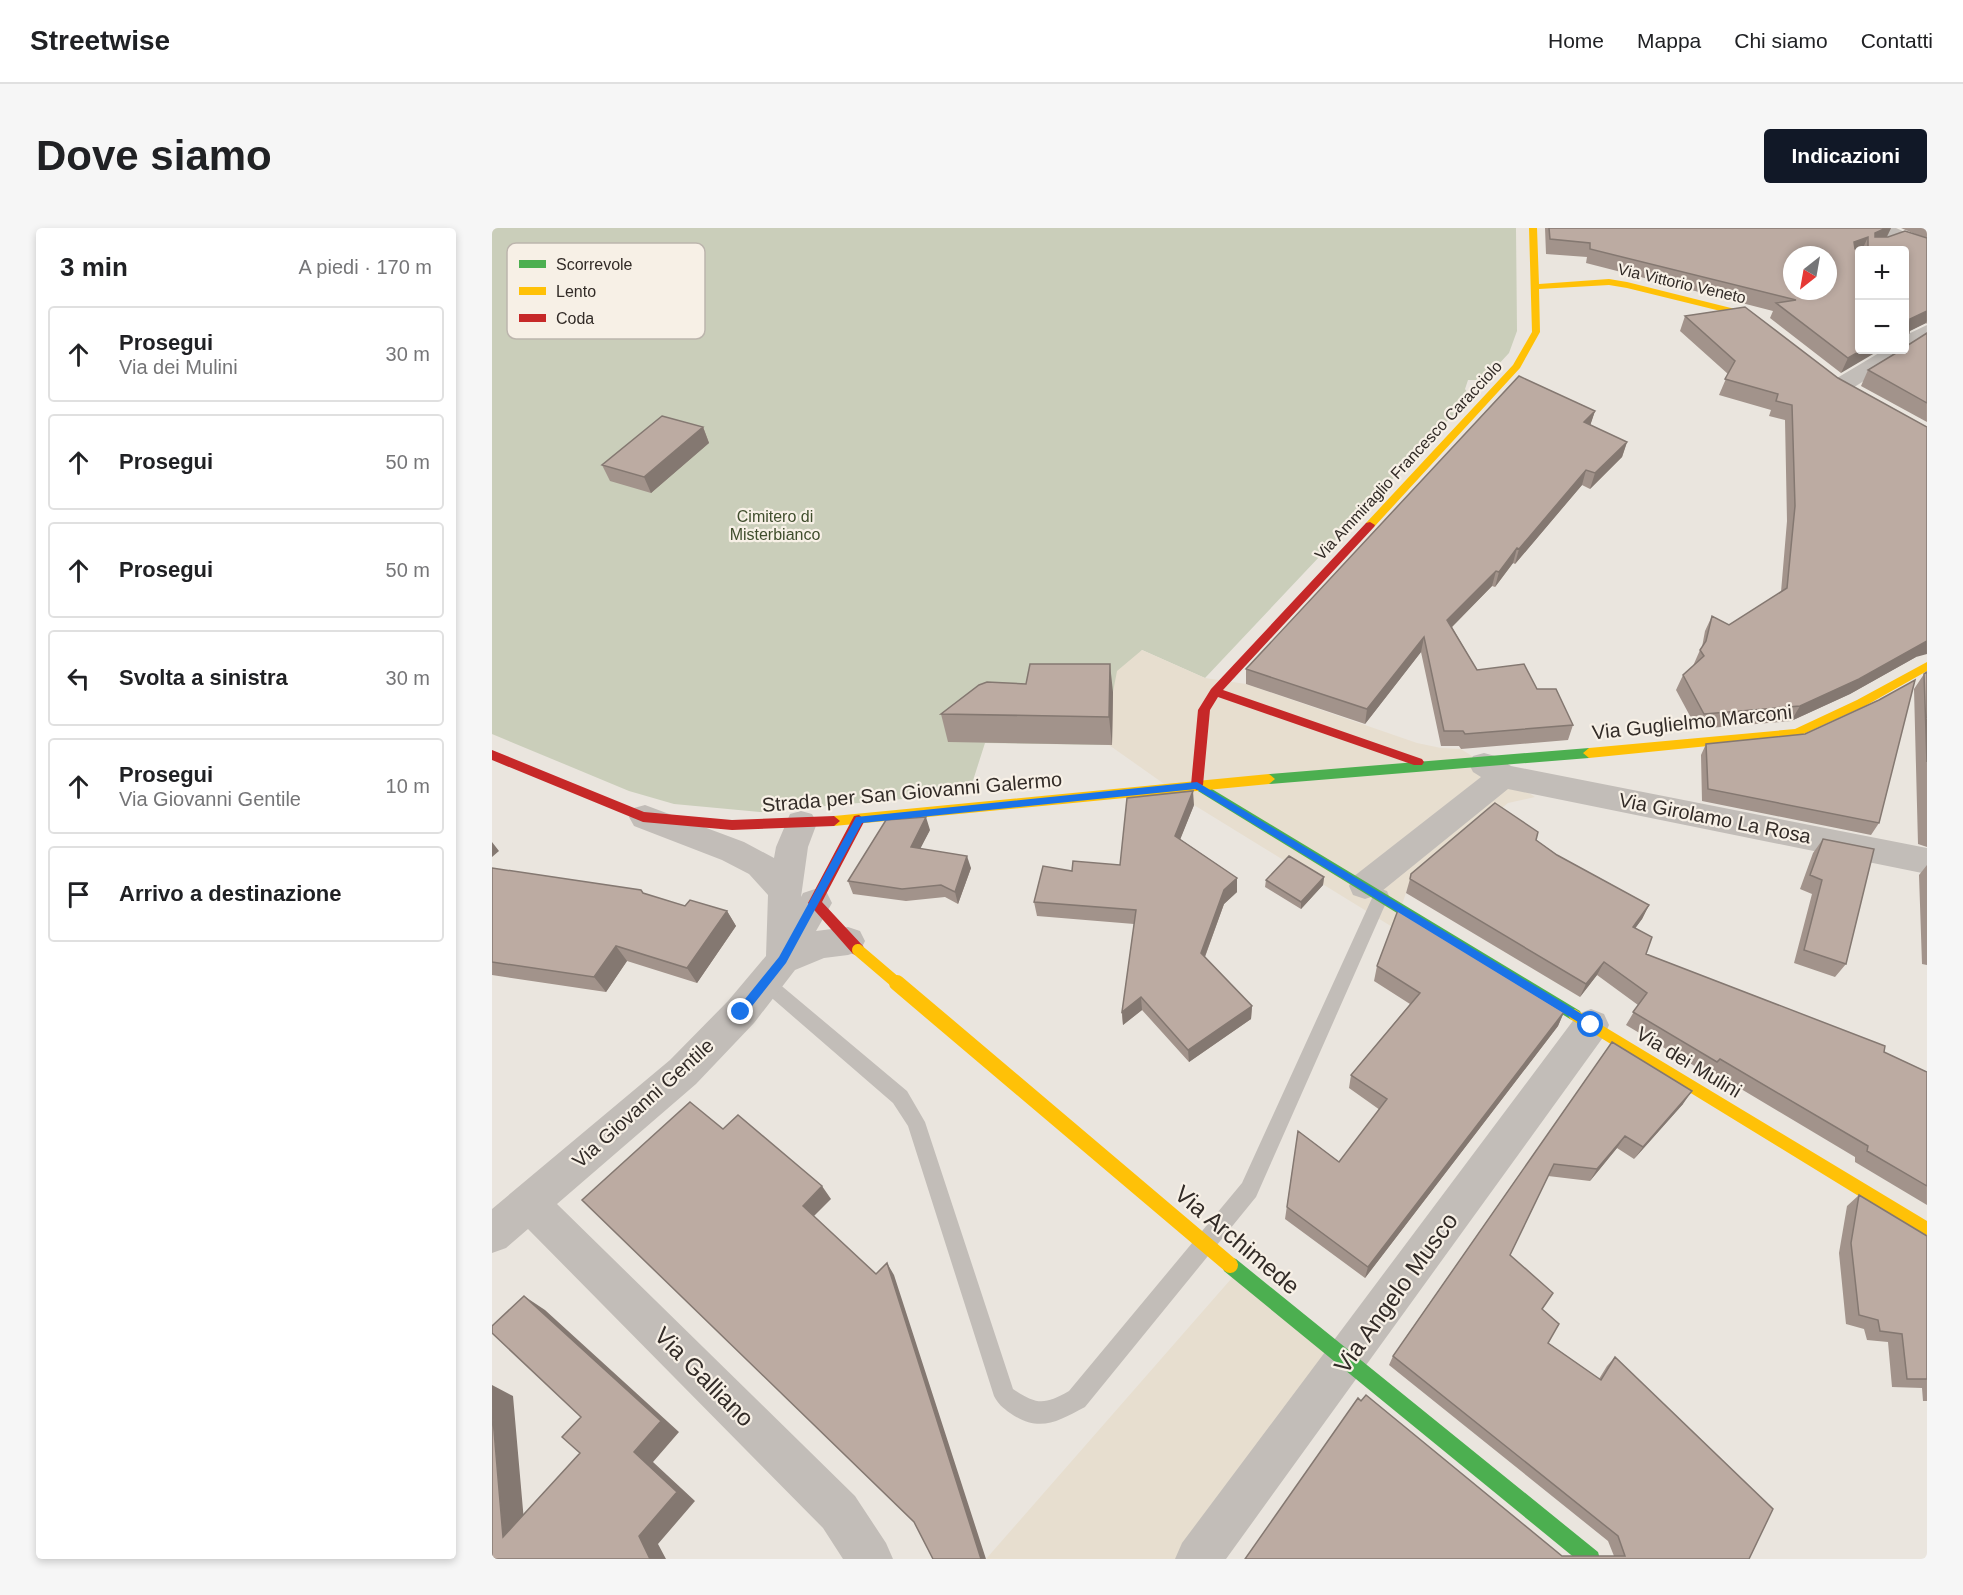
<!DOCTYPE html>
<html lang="it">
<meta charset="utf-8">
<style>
body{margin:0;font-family:Helvetica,sans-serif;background:#f6f6f6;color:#202124}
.controls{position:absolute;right:18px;top:18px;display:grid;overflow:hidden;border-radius:6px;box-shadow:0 3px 9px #0003}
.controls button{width:54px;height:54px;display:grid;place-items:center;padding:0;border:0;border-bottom:2px solid #e0e0e0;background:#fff;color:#202124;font:30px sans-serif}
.compass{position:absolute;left:1291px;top:18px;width:54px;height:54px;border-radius:50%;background:#fff;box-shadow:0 3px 9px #0003;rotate:211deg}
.stop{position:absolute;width:18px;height:18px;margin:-14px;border:4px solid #1a73e8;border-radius:50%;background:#fff}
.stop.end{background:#1a73e8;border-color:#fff;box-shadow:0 2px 6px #0008}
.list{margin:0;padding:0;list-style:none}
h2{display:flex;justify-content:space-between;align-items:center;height:78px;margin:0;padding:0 24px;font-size:26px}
h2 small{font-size:20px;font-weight:400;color:#757577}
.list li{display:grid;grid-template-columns:39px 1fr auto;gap:18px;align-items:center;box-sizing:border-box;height:96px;margin:0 12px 12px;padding:0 12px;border:2px solid #e0e0e0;border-radius:6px}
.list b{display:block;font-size:22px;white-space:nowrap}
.list p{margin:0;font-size:20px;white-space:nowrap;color:#757577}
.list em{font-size:20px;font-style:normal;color:#757577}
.icon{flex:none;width:33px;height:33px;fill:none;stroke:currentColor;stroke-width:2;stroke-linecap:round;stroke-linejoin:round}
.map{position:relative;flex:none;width:1435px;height:1331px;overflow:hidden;border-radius:6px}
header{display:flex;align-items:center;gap:36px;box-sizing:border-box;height:84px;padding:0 30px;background:#fff;border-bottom:2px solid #e0e0e0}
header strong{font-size:28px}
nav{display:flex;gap:33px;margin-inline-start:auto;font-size:21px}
.intro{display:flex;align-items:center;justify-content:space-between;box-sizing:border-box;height:144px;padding:0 36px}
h1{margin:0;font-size:42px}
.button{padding:15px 27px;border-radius:6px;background:#111827;color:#fff;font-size:21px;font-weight:700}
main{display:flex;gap:36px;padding:0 36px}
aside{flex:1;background:#fff;border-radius:6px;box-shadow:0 3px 9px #0003}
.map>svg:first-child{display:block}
.green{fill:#caceba}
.plaza{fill:#e7decf}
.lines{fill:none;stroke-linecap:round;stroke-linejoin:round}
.lane{fill:#c2bdb8;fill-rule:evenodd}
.street{fill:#c2bdb8;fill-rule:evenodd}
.fast{fill:#4caf50;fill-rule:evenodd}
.slow{fill:#ffc107;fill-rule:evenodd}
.jam{fill:#c62828;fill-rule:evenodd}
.slow-bridge-far1{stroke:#ffc107;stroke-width:12}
.slow-bridge{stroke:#ffc107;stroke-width:16}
.wall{fill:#a2938b}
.shaded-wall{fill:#847871}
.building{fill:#bcaba2;stroke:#847871;stroke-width:1.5;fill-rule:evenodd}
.route{fill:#1a73e8}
.labels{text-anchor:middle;stroke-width:4.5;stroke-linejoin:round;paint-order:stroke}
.far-street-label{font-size:16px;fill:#322b27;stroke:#f7f0e6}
.far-park-label{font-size:16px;fill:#404e2d;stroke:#f7f0e6}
.street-label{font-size:20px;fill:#322b27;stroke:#f7f0e6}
.near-street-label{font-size:24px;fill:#322b27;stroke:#f7f0e6}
.key{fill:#f7f0e6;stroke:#bcb5ad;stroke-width:1.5}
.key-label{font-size:16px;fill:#322b27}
</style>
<header>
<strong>Streetwise</strong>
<nav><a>Home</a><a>Mappa</a><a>Chi siamo</a><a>Contatti</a></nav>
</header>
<div class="intro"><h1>Dove siamo</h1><a class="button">Indicazioni</a></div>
<main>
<aside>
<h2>3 min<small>A piedi · 170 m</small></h2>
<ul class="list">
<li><svg class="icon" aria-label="ahead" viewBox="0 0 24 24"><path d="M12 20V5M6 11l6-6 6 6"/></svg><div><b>Prosegui</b><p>Via dei Mulini</p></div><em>30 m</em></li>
<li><svg class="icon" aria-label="ahead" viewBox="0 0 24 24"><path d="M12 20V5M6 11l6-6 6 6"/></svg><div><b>Prosegui</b></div><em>50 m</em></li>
<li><svg class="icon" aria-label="ahead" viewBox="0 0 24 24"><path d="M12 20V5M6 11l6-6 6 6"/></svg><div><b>Prosegui</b></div><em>50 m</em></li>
<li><svg class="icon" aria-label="left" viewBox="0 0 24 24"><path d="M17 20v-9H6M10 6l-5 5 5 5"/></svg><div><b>Svolta a sinistra</b></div><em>30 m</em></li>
<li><svg class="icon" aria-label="ahead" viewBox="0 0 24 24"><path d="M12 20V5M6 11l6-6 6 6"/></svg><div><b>Prosegui</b><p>Via Giovanni Gentile</p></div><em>10 m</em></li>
<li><svg class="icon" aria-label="arrive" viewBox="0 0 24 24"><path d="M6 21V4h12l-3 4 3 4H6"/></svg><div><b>Arrivo a destinazione</b></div></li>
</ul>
</aside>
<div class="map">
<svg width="1435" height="1331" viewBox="0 0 1435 1331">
<rect width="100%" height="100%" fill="#eae5de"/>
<path class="green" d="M0 0H1024L1025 103 1017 125 992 152H976L973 161 978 169 713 450 650 422 621 464 617 517 493 515 477 565 268 584 182 576 137 563 0 506Z"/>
<path class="plaza" d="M650 422 713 450 754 456 925 515 949 520 969 521 1043 569 1016 575 915 662 902 700 702 577 617 517 621 464 625 443Z
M746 1043 854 1133 706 1331H494Z"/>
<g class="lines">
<path class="lane" d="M889 661 895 663 897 668 764 969 593 1179C565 1194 547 1205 518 1185 511 1180 506 1176 502 1168L416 898 401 875 267 759 264 754 267 749 273 747 279 749 415 863 433 894 521 1161C545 1177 552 1177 577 1163L750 955 881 668 883 663Z"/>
<path class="street" d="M1377 0H1404L1435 14V27L1380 4Z
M1435 97V113L1356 163 1348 165 1340 163 1337 158 1340 153 1392 122H1412V108Z
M992 525 1003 528 1019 538 1435 620V646L1016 561 885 667 873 671 861 667 857 658 861 649 989 549 981 544 977 536 981 528Z
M153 577 252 614 282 630 284 619 298 586 309 583 320 586 325 595 316 619 309 669 311 665 323 661 335 665 340 675 324 703 356 699 368 703 373 713 368 723 356 727 332 730 303 742 262 795 204 856 65 976 363 1268 394 1315 401 1331H351L331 1300 36 1001 14 1020 0 1025V981L178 832 236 773 274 728 276 667 257 646 230 632 142 598 137 589 142 580Z
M1099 781 1112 786 1117 797 1112 808 734 1331H683L690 1315 1086 786Z"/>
<path class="fast" d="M1097 520 1103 525 1097 530 777 556 771 551 777 546Z
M705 552 1088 783 1090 787 1088 791 1083 793 1078 791 701 560 699 557Z
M738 1029 744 1031 1106 1324 1108 1331H1084L732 1043 730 1037 732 1031Z"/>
<path class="slow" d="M1037 0H1045L1047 56 1117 51 1135 54 1259 85 1280 103 1273 105 1253 89 1135 60 1117 57 1047 61 1048 104 1028 140 882 299H874V295L1021 137 1040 104Z
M1435 434V443L1373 478 1305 509 1097 530 1091 525 1097 520 1303 501 1365 472Z
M777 546 783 551 777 556 342 598 336 593 342 588Z
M1083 781 1435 993V1010L1078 791 1076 787 1078 783Z"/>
<path class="jam" d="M878 294 883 297 882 299 731 462 930 531 932 534 930 537H922L726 469 718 482 711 557 705 562 701 560 699 557 706 482 719 461 874 295Z
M0 522 152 584 240 592 342 588 348 593 342 598 240 602 151 594 0 532Z
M367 587 373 592 330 674 371 718 373 722 371 726 366 728 361 726 316 675 362 588Z"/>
<path class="slow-bridge-far1" d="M366 722 407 757"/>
<path class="slow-bridge" d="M405 755 738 1037"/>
</g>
<path class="wall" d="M1053 0H1399L1395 9 1423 6 1409 0H1435V96L1434 95 1417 103 1413 114V22L1368 122 1349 145 1278 90 1281 83 1094 35 1095 29 1054 26Z
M1253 79 1424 429 1358 466 1299 493 1205 501 1184 462 1191 447 1201 438 1208 422 1210 419 1213 403 1220 388 1237 397 1289 364 1295 293 1293 192 1277 188 1279 182 1227 167 1236 146 1188 103 1193 88Z
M1435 105V194L1369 158 1376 142Z
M1103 183 1098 197 1135 214 1130 229 1098 261 1090 257 1023 336 1021 335 1003 359 1000 358 960 399 985 442 1045 461 1081 497 1076 512 969 521 967 518H949L929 424 873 496 754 456V441Z
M211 199 217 215 159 265 118 253 110 237Z
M1435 444V619L1426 616 1422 461 1432 446Z
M534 456 621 464 620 517 456 514 449 486Z
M1214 516 1387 595 1379 607 1210 573 1209 527Z
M702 577 688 611 745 650V664L732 676 713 729 760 778 759 791 697 834 650 782 631 797 630 784 642 696 545 688 542 674 580 643 628 637Z
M438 602 428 620 479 640 466 676 453 669 414 673 361 666 356 653Z
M1331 611 1354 736 1343 749 1302 735 1320 666 1308 661 1321 625Z
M1044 612 1065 627 1157 677 1150 691 1143 700 1154 726 1392 824 1435 844V977L1363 934V929L1219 843 1216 846 1134 797 1146 777 1105 747 1088 769 914 665 918 651Z
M1435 637V737L1430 736 1427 647Z
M0 640 151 666 193 678 235 683 244 698 205 755 135 733 114 764 0 747Z
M832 649 831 657 809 681 773 659 774 652Z
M885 738 1072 784 1066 798 873 1050 793 991 806 903 847 934 888 882 857 860 859 847 918 776 882 753Z
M1120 814 1191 876 1142 931 1125 920 1098 953 1056 948 1018 1027 1050 1081 1056 1115 1107 1151 1115 1138 1123 1129 1257 1331 1070 1328H1122L1116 1313 897 1137 901 1128Z
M1367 967 1435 1008V1173H1431L1430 1160 1400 1159 1396 1114 1375 1112 1372 1101 1354 1096 1347 1025 1355 978Z"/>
<path class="shaded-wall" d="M1394 0H1399L1393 12 1376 20 1383 5Z
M1376 9 1370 22 1356 29 1362 14Z
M1435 83V93L1434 95 1414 105 1418 91Z
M1370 122H1388L1349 145 1356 130Z
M1103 183 1098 198 1092 194Z
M211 199 217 215 159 265 152 249Z
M1135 214 1130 229 1098 261 1103 245Z
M1094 242 1090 257 1023 336 1027 321Z
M1025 320 1021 335 1003 359 1007 344Z
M1004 343 1000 358 952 407 955 392Z
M932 409 929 424 873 496 875 481Z
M1435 413V426L1424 429 1358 466 1299 493 1308 478Z
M618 436 621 464 620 517 617 489Z
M701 563 702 577 684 622 683 608Z
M434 589 438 602 423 631 419 619Z
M0 614 7 623 0 629Z
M475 628 479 640 466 676 463 664Z
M832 649 831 657 809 681V674Z
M745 650V664L732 676 709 739V725L732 662Z
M1157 677 1150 691 1134 713 1141 699Z
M235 683 244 698 205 755 195 740Z
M124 718 135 733 114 764 102 749Z
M1112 734 1105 747 1088 769 1094 756Z
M649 769 650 782 631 797 630 784Z
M760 778 759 791 697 834 696 822Z
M1072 784 1066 798 873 1050 876 1039Z
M1200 863 1191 876 1142 931 1151 919Z
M1133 908 1125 920 1098 953 1105 941Z
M330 958 339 971 320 990 311 978Z
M395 1035 402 1047 494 1331H489Z
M32 1068 53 1082 187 1204 161 1234 203 1273 166 1316 174 1331H158L147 1308 142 1224Z
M0 1157 21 1168 34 1316 11 1309 0 1179Z"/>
<path class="building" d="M1057 0H1394L1383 5V9H1396L1413 3 1435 10V83L1418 91 1417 105H1413V22H1368V122H1370L1356 130 1284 75 1304 72 1098 21V15L1058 11ZM1376 9V20L1363 21 1362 14ZM1300 27H1336V63H1300Z
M1253 79 1346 150 1435 199V413L1367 451 1308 478 1212 486 1191 447 1212 428 1208 422 1214 413 1220 388 1237 397 1295 360 1303 278 1300 177 1284 173 1286 166 1233 151 1243 133 1193 88Z
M1435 105V175L1376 142 1409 122H1413V119Z
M1027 148 1103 183 1092 194 1135 214 1103 245 1094 242 1027 321 1025 320 1007 344 1004 343 955 392 985 442 1032 436 1045 461H1064L1081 497 973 506 971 503H952L932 409 875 481 754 441Z
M170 188 211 199 152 249 110 237Z
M538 436H618L617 489 449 486 487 457 495 454 534 456Z
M1435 444V534L1432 446Z
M1423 452 1387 595 1216 561 1214 516 1313 506 1387 472Z
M701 563 683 608 745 650 732 662 709 725 760 778 696 822 649 769 630 784 644 682 542 674 551 638 580 643 581 633 628 637 635 570Z
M1003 575 1046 604 1044 612 1065 627 1157 677 1141 699 1160 709 1154 726 1393 818 1392 824 1435 844V958L1375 923 1376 918 1228 831 1225 834 1141 784 1155 765 1112 734 1094 756 918 651 919 646Z
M434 589 419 619 475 628 463 664 449 657 410 661 356 653 394 592Z
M1331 611 1382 621 1354 736 1312 722 1330 652 1318 647Z
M797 628 832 649 809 674 774 652Z
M0 640 149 662 151 665 193 678 198 672 235 683 195 740 124 718 102 749 0 734Z
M906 682 1072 784 876 1039 795 979 806 903 847 934 895 871 859 847 928 765 885 738Z
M1120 814 1200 863 1151 919 1133 908 1105 941 1062 936 1018 1027 1061 1065 1050 1081 1067 1096 1056 1115 1109 1152 1123 1129 1281 1281 1257 1331H753L866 1170 869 1173 874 1167 1070 1328H1133L1126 1308 901 1128Z
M198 874 231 901 246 887 330 958 311 978 384 1046 395 1035 489 1331H441L422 1294 90 972Z
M1367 967 1435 1008V1151H1415L1410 1106 1388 1103 1386 1092 1367 1087 1359 1015Z
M32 1068 169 1193 142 1224 185 1264 147 1308 158 1331H0V1179L11 1309 88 1225 70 1209 89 1189 0 1105V1098Z"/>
<path class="route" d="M705 554 1103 794V800H1096L704 561 370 595 294 735 253 787H245V781L287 729 364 589Z"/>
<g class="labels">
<g class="far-street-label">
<text transform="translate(1190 55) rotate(13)" y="6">Via Vittorio Veneto</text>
<text transform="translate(916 232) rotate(-47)" y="6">Via Ammiraglio Francesco Caracciolo</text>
</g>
<g class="far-park-label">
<text x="283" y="294">Cimitero di<tspan x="283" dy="18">Misterbianco</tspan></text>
</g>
<g class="street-label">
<text transform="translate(1200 494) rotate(-6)" y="7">Via Guglielmo Marconi</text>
<text transform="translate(420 564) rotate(-5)" y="7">Strada per San Giovanni Galermo</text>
<text transform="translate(1223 590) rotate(11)" y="7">Via Girolamo La Rosa</text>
<text transform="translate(1197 834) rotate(31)" y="7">Via dei Mulini</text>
<text transform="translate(151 875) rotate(-42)" y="7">Via Giovanni Gentile</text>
</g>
<g class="near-street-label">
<text transform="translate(745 1012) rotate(40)" y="8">Via Archimede</text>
<text transform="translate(904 1065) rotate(-54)" y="8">Via Angelo Musco</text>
<text transform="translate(212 1149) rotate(45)" y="8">Via Galliano</text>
</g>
</g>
<rect x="15" y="15" width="198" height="96" rx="9" class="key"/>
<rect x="27" y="32" width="27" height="8" fill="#4caf50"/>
<rect x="27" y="59" width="27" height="8" fill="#ffc107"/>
<rect x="27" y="86" width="27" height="8" fill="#c62828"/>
<g class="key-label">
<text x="64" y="42">Scorrevole</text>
<text x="64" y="69">Lento</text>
<text x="64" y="96">Coda</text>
</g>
</svg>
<div class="controls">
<button>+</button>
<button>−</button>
</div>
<svg class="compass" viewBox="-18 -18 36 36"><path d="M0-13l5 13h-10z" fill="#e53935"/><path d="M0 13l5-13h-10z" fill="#757577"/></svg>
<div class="stop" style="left:1099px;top:797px"></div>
<div class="stop end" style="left:249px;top:784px"></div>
</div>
</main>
